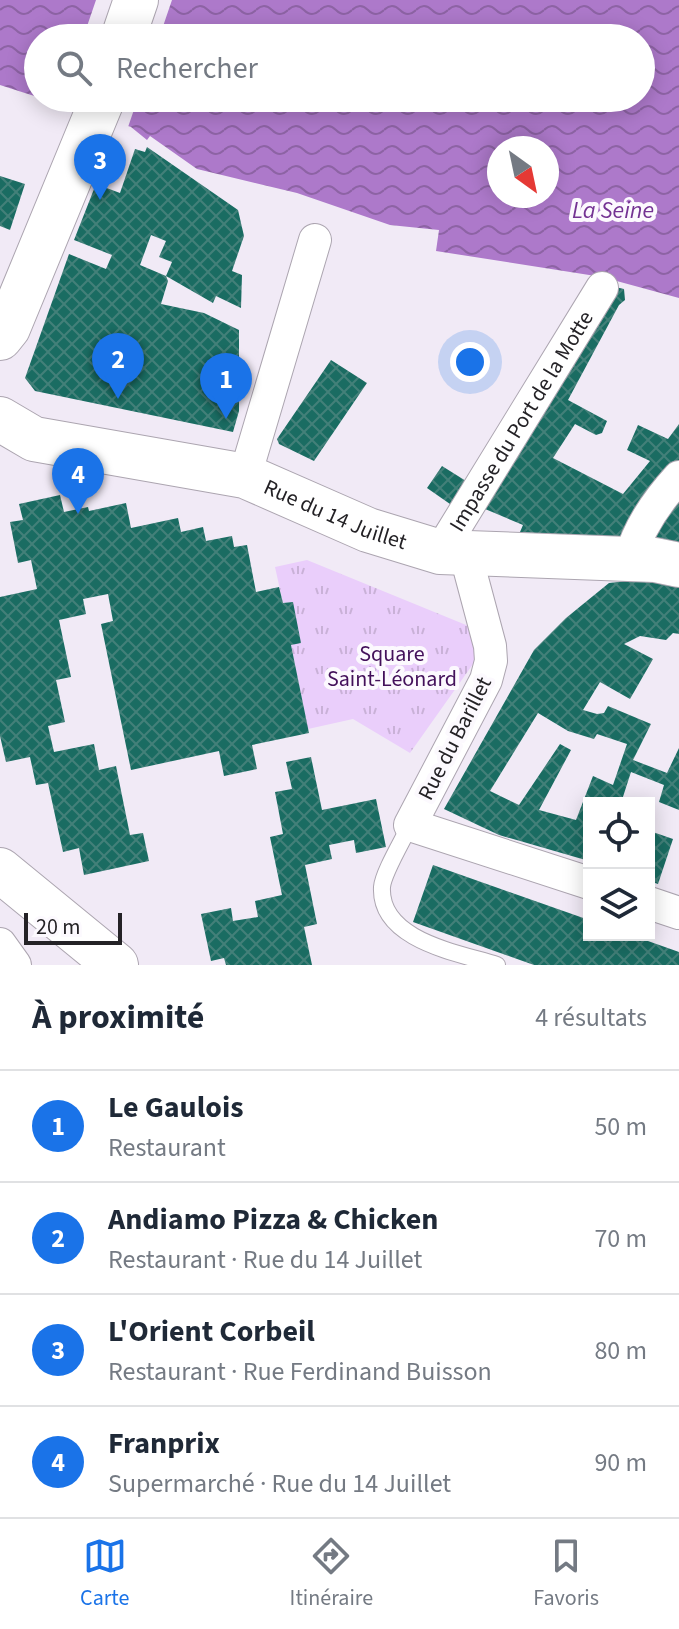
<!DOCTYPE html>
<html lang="fr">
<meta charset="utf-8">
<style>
body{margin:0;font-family:"Source Sans 3",sans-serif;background:#f6f6f7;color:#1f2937}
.controls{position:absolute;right:24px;bottom:24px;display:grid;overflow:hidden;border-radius:0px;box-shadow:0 4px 20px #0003}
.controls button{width:72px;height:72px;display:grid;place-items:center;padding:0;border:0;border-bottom:2px solid #e0e1e3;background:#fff;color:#1f2937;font:40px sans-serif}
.compass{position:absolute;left:487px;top:136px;width:72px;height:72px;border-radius:50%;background:#fff;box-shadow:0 4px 20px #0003;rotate:147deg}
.scale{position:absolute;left:24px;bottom:20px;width:98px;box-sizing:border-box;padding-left:8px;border:4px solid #242226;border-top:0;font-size:22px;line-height:28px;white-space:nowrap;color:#242226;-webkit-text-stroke:6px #fcf9fe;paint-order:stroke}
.you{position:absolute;left:470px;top:362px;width:28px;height:28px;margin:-20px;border:6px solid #fff;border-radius:50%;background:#1a73e8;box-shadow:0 0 0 12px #1a73e833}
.badge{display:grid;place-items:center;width:52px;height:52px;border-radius:50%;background:#1a73e8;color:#fff;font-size:26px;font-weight:700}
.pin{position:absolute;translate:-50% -66px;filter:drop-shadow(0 2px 4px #0008)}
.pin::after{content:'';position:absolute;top:42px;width:28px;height:24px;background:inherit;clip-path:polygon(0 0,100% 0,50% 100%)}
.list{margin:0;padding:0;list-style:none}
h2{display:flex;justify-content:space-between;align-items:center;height:104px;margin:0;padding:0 32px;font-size:34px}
h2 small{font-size:26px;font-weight:400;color:#747a83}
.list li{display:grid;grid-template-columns:52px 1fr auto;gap:24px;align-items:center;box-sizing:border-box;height:112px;padding:0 32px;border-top:2px solid #e0e1e3}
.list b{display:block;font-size:30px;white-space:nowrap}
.list p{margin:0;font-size:26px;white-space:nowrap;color:#747a83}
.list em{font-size:26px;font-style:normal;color:#747a83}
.icon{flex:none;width:44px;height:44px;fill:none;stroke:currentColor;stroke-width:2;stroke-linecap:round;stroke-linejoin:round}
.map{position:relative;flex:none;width:679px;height:965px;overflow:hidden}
.search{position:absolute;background:#fff;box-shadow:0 4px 20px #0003;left:24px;right:24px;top:24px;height:88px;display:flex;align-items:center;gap:20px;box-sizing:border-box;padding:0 28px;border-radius:44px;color:#747a83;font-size:30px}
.sheet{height:552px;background:#fff}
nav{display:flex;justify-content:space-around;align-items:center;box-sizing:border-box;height:112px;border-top:2px solid #e0e1e3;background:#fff;font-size:22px;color:#747a83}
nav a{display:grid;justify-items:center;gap:4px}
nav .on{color:#1a73e8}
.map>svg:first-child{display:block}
.park{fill:url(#park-tufts)}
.water{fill:url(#water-waves);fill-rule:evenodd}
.pier{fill:#f1eaf6}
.building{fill:url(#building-cross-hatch);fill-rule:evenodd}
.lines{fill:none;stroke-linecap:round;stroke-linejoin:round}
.service-casing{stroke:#aca5b0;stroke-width:18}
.minor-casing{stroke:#aca5b0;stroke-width:34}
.secondary-casing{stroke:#aca5b0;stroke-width:46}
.primary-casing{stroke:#aca5b0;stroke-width:46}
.service{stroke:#fff;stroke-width:16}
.minor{stroke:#fff;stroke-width:32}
.secondary{stroke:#fff;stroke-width:44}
.primary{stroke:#fff;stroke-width:44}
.labels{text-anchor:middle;stroke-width:8;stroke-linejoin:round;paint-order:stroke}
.street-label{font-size:22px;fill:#242226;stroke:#fcf9fe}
.park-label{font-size:22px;fill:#43105a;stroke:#fcf9fe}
.water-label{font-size:24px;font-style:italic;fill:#743393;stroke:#fcf9fe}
</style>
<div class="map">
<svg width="679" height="965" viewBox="0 0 679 965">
<defs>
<pattern id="park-tufts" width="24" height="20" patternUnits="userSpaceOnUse" patternTransform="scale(2)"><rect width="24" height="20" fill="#eacefb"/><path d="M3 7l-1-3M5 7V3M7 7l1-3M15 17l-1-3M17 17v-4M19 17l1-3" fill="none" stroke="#c9b1d7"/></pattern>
<pattern id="water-waves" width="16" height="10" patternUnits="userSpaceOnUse" patternTransform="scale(2)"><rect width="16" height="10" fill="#ad79ca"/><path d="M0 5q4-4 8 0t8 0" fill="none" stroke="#8d63a4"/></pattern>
<pattern id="building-cross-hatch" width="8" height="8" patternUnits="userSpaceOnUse" patternTransform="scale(2)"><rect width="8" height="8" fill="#1a6c62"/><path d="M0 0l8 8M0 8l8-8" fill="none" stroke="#438079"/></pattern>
</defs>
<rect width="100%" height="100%" fill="#f1eaf6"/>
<path class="park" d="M307 560 471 627 478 657 410 753 353 719 308 729 291 645 293 602 283 603 275 567Z"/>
<path class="water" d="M0 0H679V298L602 277 436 251 439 230 390 225 297 193 197 169 150 136 147 140 131 127 0 85ZM38 38H641V98H38ZM499 148H547V196H499Z"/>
<path class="pier" d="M96 0H172L159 38H83Z
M62 98H138L127 130 58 109Z"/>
<path class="building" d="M147 147 238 210 244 236 232 271 242 275 241 308 216 296 213 303 166 276 172 262 159 257 166 241 151 235 140 265 166 276 168 281 161 304 204 313 239 330V411L233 432 35 391 25 378 69 254 106 269 112 255 74 240 96 184 120 193 135 149 145 152Z
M0 176 25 184 10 230 0 226Z
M611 286 624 289 625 300 619 305 568 400 607 421 602 433 596 435 575 424 553 458 623 494 650 461 627 450 638 425 668 439 679 424V460L643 503 624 535 612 538 520 532 523 525 478 506Z
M331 360 367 383 314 461 279 444 277 439Z
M442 466 466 481 450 504 427 488Z
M679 493V543L651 536Z
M60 495 64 512 88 507 89 511 126 503 131 528 178 518 181 532 203 527 206 541 232 536 234 547 247 545 256 592 279 587 283 603 293 602 301 643 291 645 309 733 252 745 257 769 224 776 219 751 131 770 101 624 113 621 108 594 83 599 86 614 59 620 71 677 56 680 65 722 48 726 54 752 94 744 99 770 116 766 130 835 143 833 149 861 84 875 79 848 63 852 48 783 36 785 30 757 6 762 0 736V597L37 589 31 560 18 563 10 522 23 520 19 504Z
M643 579 679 587V634L673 633 666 640 640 636 624 644 653 659 630 699 600 682 583 710 597 714 604 713 608 706 651 724 633 760 667 773 679 748V810L659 802 664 785 631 772 621 803H589V861L499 835 444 809 534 650 566 618 609 583ZM538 713 568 731 594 739 597 734 627 744 613 785 593 776 576 820 539 810 571 750 560 744 519 805 490 791Z
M311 757 322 810 376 799 386 847 356 853 354 840 329 845 332 859 305 865 317 924 304 927 312 965H226L224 958 211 961 201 914 231 908 233 921 258 917 255 901 282 895 270 837 283 834 275 792 292 789 286 762Z
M649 819 654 821 650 831 673 839 658 884 649 881Z
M433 865 589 920V935H631L679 952V965H534L413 922Z"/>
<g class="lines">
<g class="service-casing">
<path id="service" d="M410 825C403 840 383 873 382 887 379 941 460 953 497 965"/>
</g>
<g class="minor-casing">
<g id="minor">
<path d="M245 476 315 240"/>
<path id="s1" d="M440 552 602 288"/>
<path d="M466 556 490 646 491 661 486 680 410 825 589 883"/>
<path d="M630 559C638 528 657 501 679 477"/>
<path d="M649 903 679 913"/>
<path d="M0 944 15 965"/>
</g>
</g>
<g class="secondary-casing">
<path id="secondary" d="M123 38 136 0
M0 338 8 328 103 98
M0 870 116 965"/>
</g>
<g class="primary-casing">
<g id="primary">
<path id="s2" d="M0 419 34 439 245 476 368 530 440 552 655 560 679 565"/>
</g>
</g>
<use href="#service" class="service"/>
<use href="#minor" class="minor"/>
<use href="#secondary" class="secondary"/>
<use href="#primary" class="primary"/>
</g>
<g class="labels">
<g class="street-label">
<text dy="8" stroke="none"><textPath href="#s1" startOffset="154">Impasse du Port de la Motte</textPath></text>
<text dy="8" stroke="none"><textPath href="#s2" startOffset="352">Rue du 14 Juillet</textPath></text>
<text transform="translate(454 738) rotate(-63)" y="8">Rue du Barillet</text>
</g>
<g class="park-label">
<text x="392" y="661">Square<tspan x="392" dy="25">Saint-Léonard</tspan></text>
</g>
<g class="water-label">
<text x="613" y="218">La Seine</text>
</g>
</g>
</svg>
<div class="controls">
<button><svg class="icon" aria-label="locate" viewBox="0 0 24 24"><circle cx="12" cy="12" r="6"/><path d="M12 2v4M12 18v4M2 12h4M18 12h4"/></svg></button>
<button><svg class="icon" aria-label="layers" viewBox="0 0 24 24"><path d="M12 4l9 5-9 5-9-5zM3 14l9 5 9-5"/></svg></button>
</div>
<svg class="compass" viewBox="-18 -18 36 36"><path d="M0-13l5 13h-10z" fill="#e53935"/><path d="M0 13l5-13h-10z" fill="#747a83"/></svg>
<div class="scale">20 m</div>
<div class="you"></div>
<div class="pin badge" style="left:226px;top:419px">1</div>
<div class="pin badge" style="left:118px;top:399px">2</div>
<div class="pin badge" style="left:100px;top:200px">3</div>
<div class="pin badge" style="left:78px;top:514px">4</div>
<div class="search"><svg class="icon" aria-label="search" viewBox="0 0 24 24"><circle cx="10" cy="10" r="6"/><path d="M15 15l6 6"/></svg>Rechercher</div>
</div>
<section class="sheet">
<h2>À proximité<small>4 résultats</small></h2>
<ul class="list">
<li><span class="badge">1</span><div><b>Le Gaulois</b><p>Restaurant</p></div><em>50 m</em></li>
<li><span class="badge">2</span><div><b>Andiamo Pizza &amp; Chicken</b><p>Restaurant · Rue du 14 Juillet</p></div><em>70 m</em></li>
<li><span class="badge">3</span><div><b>L'Orient Corbeil</b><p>Restaurant · Rue Ferdinand Buisson</p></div><em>80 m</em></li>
<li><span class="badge">4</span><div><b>Franprix</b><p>Supermarché · Rue du 14 Juillet</p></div><em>90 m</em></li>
</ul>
</section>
<nav>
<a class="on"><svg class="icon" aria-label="map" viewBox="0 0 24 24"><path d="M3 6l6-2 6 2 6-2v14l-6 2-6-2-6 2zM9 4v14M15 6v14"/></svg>Carte</a>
<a><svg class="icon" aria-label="directions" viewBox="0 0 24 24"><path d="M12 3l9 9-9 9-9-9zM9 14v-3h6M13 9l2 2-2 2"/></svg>Itinéraire</a>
<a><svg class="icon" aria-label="saved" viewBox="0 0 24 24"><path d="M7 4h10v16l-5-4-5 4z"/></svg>Favoris</a>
</nav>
